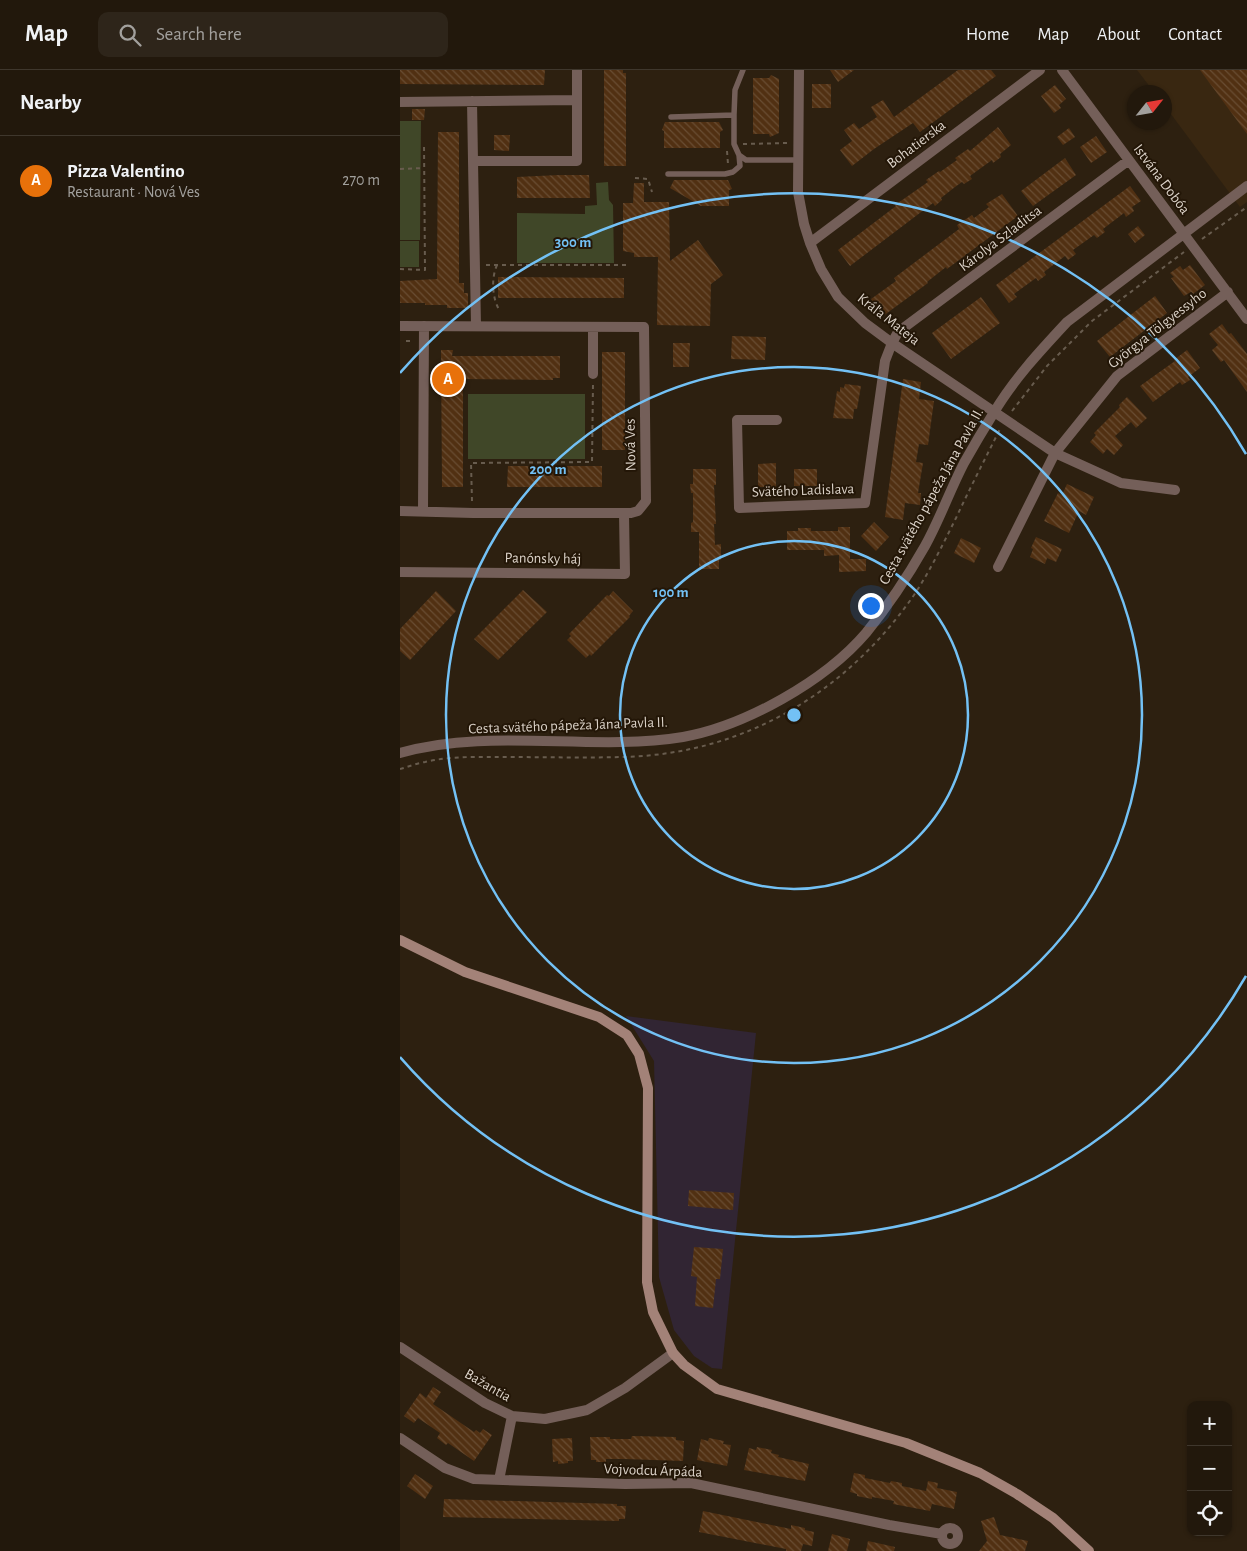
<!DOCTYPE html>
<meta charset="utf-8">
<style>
body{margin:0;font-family:"Alegreya Sans",sans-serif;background:#2e251a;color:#f1f3f6}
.controls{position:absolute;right:15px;bottom:15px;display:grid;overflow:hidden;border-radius:10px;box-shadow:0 1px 4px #0004}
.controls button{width:45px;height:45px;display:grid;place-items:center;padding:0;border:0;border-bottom:1px solid #3f372d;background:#22180c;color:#f1f3f6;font:25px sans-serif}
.compass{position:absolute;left:727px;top:15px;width:45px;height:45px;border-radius:50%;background:#22180c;box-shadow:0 1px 4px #0004;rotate:59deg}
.you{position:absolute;left:470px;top:535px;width:18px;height:18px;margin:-12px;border:4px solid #fff;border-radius:50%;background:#1a73e8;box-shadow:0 0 0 8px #1a73e833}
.badge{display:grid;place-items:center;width:32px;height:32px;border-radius:50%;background:#73c1f5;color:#fff;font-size:16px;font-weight:700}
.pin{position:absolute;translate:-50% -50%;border:2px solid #fff;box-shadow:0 1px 5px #0006}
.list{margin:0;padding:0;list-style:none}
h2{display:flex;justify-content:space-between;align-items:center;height:65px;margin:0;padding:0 20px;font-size:21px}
h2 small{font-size:16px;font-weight:400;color:#a2a09d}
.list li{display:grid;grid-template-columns:32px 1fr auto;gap:15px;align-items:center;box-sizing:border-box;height:90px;padding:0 20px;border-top:1px solid #3f372d}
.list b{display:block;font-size:19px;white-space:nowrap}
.list p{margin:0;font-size:16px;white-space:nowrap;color:#a2a09d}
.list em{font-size:16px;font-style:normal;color:#a2a09d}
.icon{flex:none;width:28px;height:28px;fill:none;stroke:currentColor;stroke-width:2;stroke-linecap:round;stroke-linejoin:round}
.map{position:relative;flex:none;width:847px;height:1481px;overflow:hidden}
header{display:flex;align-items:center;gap:30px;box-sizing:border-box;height:70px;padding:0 25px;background:#22180c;border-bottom:1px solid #3f372d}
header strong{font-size:24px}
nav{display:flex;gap:28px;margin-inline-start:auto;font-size:18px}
.search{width:350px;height:45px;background:#2e251a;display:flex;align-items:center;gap:12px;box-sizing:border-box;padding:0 18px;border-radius:10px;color:#a2a09d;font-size:19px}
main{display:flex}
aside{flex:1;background:#22180c}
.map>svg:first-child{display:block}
.built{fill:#392711}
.industrial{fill:#312533}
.green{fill:#404728}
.building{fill:url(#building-back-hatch)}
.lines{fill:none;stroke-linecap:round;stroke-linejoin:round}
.path{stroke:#685c4e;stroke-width:2;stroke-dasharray:4 4;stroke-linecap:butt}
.lane{stroke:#745f59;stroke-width:5.5}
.street{stroke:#745f59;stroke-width:10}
.secondary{stroke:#a38278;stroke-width:10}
.ring{fill:none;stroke:#73c1f5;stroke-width:2.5}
.labels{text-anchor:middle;stroke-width:4;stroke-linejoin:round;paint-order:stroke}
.street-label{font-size:15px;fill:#dbd2c8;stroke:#231607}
.centre{fill:#73c1f5;stroke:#231607;stroke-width:2.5}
.ring-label{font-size:15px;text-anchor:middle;font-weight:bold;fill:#73c1f5;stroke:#231607;stroke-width:4;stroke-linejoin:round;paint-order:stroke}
</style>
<header>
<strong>Map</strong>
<div class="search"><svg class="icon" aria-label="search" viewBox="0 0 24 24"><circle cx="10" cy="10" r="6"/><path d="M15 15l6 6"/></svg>Search here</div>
<nav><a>Home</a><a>Map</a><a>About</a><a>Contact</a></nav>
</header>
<main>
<aside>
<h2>Nearby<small></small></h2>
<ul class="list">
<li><span class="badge" style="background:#e8710a">A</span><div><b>Pizza Valentino</b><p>Restaurant · Nová Ves</p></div><em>270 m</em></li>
</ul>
</aside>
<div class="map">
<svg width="847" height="1481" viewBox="0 0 847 1481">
<defs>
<pattern id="building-back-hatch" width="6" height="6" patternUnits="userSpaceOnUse" patternTransform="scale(1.25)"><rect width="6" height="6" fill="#513012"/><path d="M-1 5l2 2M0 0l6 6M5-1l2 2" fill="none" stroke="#694d33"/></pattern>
</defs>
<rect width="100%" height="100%" fill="#2d2010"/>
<path class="built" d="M737 0H847V132L840 137 765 36 764 22H754Z"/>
<path class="industrial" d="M226 946 356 963 322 1299 312 1298 294 1286 274 1260 259 1207 254 991Z"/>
<path class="green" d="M0 51H21L20 170H0Z
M208 112 209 130 213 135 214 193H117V143L185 144V136L197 135 196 113Z
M0 171H19V197H0Z
M68 324H185V389H68Z"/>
<path class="building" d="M0 0H145L144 15 0 14Z
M204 0H223V3H226V96H204Z
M430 0H454L438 12Z
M558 0H591L596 6 520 62 513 53 474 79 452 96 440 80 452 71 444 60 454 53 459 59 477 47 471 37 483 30 494 47Z
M800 0H847V64Z
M371 5 379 9V63L370 67 369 64H353V8H369Z
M412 14H431V38H412Z
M655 15 666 29 659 35 661 38 654 43 641 26Z
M12 39H25L24 50H12Z
M265 52H319L323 60 320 62V78H264V61L262 60Z
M598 57 611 75 600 84 601 87 593 93 592 90 570 106 572 109 564 114 562 112 555 117 541 128 542 130 535 136 533 133 450 196 438 180 496 136 495 135 528 112 526 110 539 101 540 102 557 90 555 88 568 79 570 81Z
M669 58 675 67 663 75 657 67Z
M38 62H59V213H64V223H68V238H47V235H25V233H0V211L37 209Z
M94 65H110L109 81 94 80Z
M696 66 707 82 691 93 680 77Z
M665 88 676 105 633 136 621 121Z
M159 105H189L190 128H117V107Z
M274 110H328L332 119 329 120V136H301L270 118Z
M234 113H244V132H269L270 191 298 170 323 205 311 214 310 256 257 255 258 187H234V183L223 181V133H233Z
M730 116 741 131 732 137 734 141 726 147 724 143 703 159 705 162 697 168 694 165 673 180 676 184 668 190 665 186 644 202 646 205 638 211 636 208 614 224 617 227 609 233 596 215Z
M602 124 618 146 547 199 546 197 527 212 528 213 483 246 471 229 496 211 494 208 559 159 557 155 572 145 574 148 589 137 586 134Z
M738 156 745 165 735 173 728 164Z
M790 195 805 215 793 224 791 222 784 226 771 208 774 207 770 203 780 196 783 200Z
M98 207 224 208V228H98Z
M755 226 767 243 710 287 697 271Z
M581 227 600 253 551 289 532 263Z
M822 254 829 264 831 263 847 284V322L824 290 821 292 812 280 818 275 809 264Z
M332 266 366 267 365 290 331 289Z
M273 273H290L289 297H273Z
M41 280H53L52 286H160V308H153V310L63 309V417H42Z
M787 280 800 298 788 307 790 310 782 315 780 312 753 332 740 316 775 291 774 290Z
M202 282H225V380H202Z
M503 309 521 312 519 329 534 331 528 375 519 374 516 392 523 393 518 423H521L520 435 505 433 503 450 485 447Z
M445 314 461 316 457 339H454L453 349 433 348 437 321 440 322V317L444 318Z
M727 327 747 348 736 358 731 352 715 366 723 375 714 385 707 379 703 384 690 372 696 365 694 363 720 337 719 335Z
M376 393V417H358V394Z
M108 396H202V417H107Z
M293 399H316V415H314L316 454H314L315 475 321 474V490H319V499H299V462H291V453L293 452V423H291L290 414H293Z
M394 399H417V416H394Z
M667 414 694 427 686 445 679 441 669 463 644 451 658 423 662 425Z
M474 452 489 467 476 481 461 466Z
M438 457H450V489H466V501L439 502V485L424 486V480H387V461H398V458H411V461H438Z
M636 467 662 479 656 492 647 488 645 494 630 487 633 479 631 478Z
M561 468 581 478 574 493 554 483Z
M123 520 147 542 98 590 74 569Z
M36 521 56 541 10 590 0 581V559Z
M213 521 233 541 229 546 230 547 191 586 190 584 186 588 167 570 171 566 169 564 207 525 209 526Z
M289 1120 334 1123 333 1140 288 1136Z
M294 1177 323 1179 320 1209H316L313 1238 295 1236 297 1207 291 1206Z
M33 1317 41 1322 33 1334 74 1362 76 1360 80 1363 83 1359 92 1365 74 1391 48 1373 46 1375 37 1368 40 1363 18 1348 14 1353 4 1346 20 1323 26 1328Z
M232 1366 276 1367V1370L284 1371 283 1391 224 1389H206V1392H196V1390H191L190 1367H210V1369H231Z
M172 1368 173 1391H168V1393L158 1394V1391L153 1392 152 1369Z
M309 1368 324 1371 323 1374 331 1375 327 1396 297 1390 301 1369 308 1371Z
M357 1377 372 1380 371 1383 379 1385 378 1387 409 1394 405 1411 344 1400 349 1378 356 1380Z
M454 1403 465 1405V1408L490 1413 491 1411 502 1413V1416L526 1421 528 1411 538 1413 537 1418 557 1422 554 1439 532 1434 530 1441 493 1434 494 1431 472 1427V1429L457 1426V1424L450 1422Z
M15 1404 33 1416 25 1429 7 1416Z
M44 1429 217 1434V1436H226L225 1449H219V1451L43 1447Z
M303 1441 391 1459V1455L405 1458V1460L414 1462 412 1476 403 1474 401 1481H386V1479L299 1462Z
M594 1447 600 1465 628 1471 625 1481H579L587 1471 581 1451Z
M432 1464 450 1469 447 1481H428Z
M468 1471 495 1477 494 1481H466Z"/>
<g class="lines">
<path class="path" d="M343 74 388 73
M327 81 328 94
M0 99 24 98
M235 108 248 109 252 122
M802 169 847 137
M86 195H229
M97 195C91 208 92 229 100 241
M0 199 25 200 24 74
M6 271H14
M612 341 647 296 692 251 784 182
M72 431 71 393 192 392 193 314
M0 699C8 697 17 693 25 692 50 686 76 687 101 687 142 687 183 688 223 687 344 684 446 623 514 525 530 501 543 474 556 448 570 418 585 389 600 359"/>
<path class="lane" d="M334 45V74L339 85 346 90H398
M271 47 334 45 335 20 343 0
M268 104H325L333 102 340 96 339 85"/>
<path class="street" d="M399 0 398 122 404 154 410 173 421 199 438 227 465 253 492 273 655 383 721 413 775 420
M662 0 847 249
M72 31 73 91
M0 32 177 30
M410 173 640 0
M0 256 244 257 246 431 238 441 231 443H73L0 441
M76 256 73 91H177V0
M193 257V304
M377 350H337L339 438 465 433 485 291 492 273 498 262 729 90
M23 441 24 256
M598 497 655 383 717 306 828 222
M0 502 225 504 224 443
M0 683C89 657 191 682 283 667 345 656 425 611 466 563 488 536 508 506 525 476 540 449 550 420 564 393 573 377 583 360 593 344 613 310 640 281 667 252L847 116
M0 1277 85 1333 112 1346 145 1349 187 1340 225 1318 273 1283
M0 1368 45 1398 74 1409 225 1414 291 1413 489 1455 542 1464
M99 1410 112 1346
M542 1466a8 8 0 1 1 16 0a8 8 0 1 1-16 0Z"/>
<path class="secondary" d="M0 870 65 902 199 947 227 965 239 984 248 1018 247 1212 253 1242 273 1283 284 1295 317 1319 506 1373 580 1403 617 1424 653 1448 689 1481"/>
</g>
<g class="ring">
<circle cx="394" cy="645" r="174"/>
<circle cx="394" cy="645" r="348"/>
<path d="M846 906A522 522 0 0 1 0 987M0 303A522 522 0 0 1 846 384"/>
</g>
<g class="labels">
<g class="street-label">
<text transform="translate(516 74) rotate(-37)" y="5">Bohatierska</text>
<text transform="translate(762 109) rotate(53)" y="5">Istvána Dobóa</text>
<text transform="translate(600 168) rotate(-37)" y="5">Károlya Szladitsa</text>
<text transform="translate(489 249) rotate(38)" y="5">Kráľa Mateja</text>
<text transform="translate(757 258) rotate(-38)" y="5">Györgya Tölgyessyho</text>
<text transform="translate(230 375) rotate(-91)" y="5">Nová Ves</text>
<text transform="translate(403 420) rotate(-2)" y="5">Svätého Ladislava</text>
<text transform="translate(531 426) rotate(-61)" y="5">Cesta svätého pápeža Jána Pavla II.</text>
<text transform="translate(143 488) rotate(1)" y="5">Panónsky háj</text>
<text transform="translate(168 655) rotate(-2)" y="5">Cesta svätého pápeža Jána Pavla II.</text>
<text transform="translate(88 1315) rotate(30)" y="5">Bažantia</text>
<text transform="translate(253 1400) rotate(2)" y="5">Vojvodcu Árpáda</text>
</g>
</g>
<circle cx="394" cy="645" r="8" class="centre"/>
<g class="ring-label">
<text x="173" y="177">300 m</text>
<text x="148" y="404">200 m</text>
<text x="271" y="527">100 m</text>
</g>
</svg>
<div class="controls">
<button>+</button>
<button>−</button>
<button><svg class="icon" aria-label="locate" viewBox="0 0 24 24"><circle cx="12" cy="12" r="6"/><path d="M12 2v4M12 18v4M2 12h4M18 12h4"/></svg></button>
</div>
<svg class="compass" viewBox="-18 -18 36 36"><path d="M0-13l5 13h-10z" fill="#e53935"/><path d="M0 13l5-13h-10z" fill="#a2a09d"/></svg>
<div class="you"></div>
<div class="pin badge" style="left:48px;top:309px;background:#e8710a">A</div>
</div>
</main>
